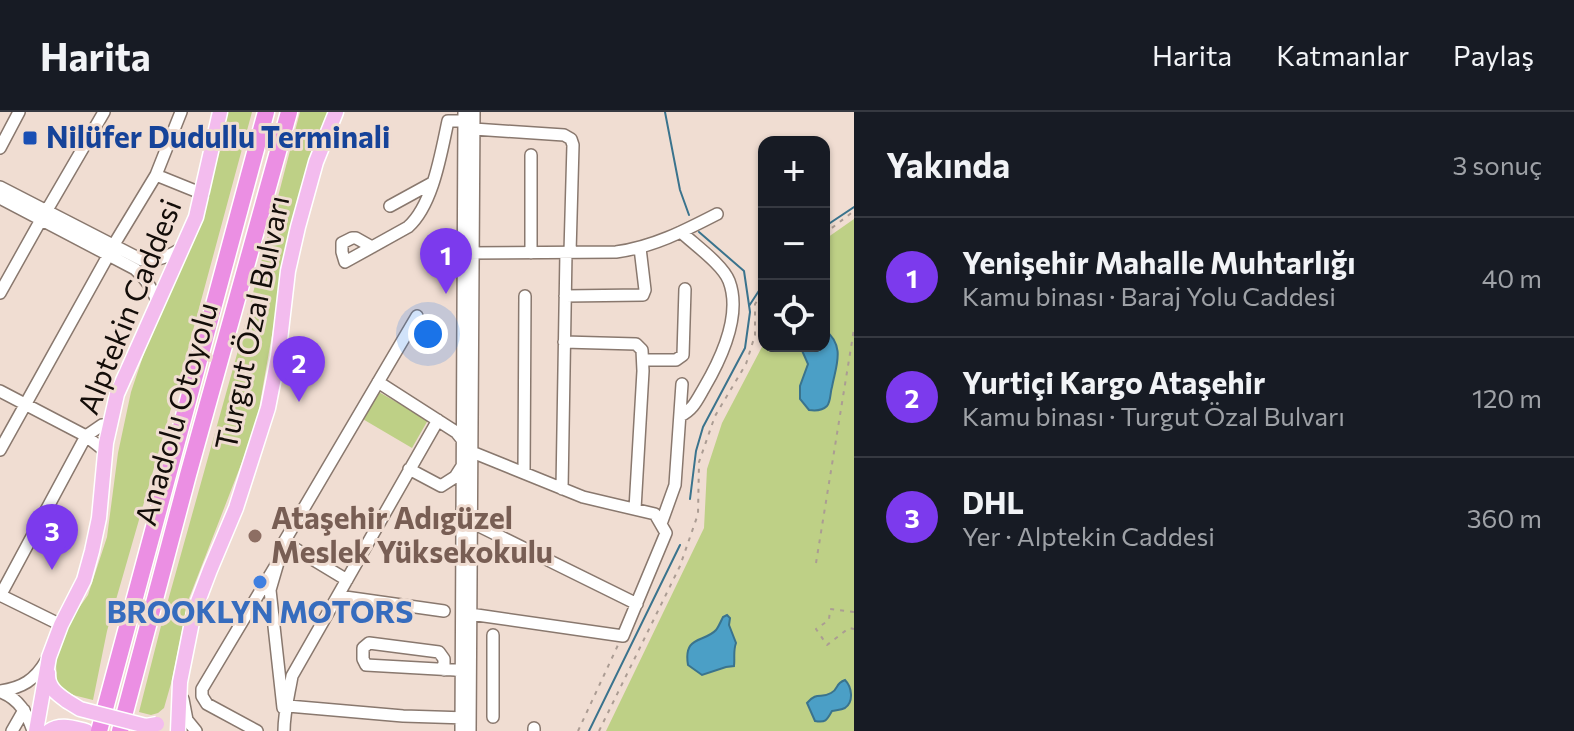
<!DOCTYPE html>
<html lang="tr">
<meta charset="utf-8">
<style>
body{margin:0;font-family:Commissioner,sans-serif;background:#20242c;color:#f1f3f6}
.controls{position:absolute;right:24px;top:24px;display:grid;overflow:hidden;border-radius:16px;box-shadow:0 2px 6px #0004}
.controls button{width:72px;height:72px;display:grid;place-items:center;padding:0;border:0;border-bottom:2px solid #363941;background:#171b24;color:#f1f3f6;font:40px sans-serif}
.you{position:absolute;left:428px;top:222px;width:28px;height:28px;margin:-20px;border:6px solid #fff;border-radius:50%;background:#1a73e8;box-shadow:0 0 0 12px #1a73e833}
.badge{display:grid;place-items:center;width:52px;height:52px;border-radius:50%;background:#7c3aed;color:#fff;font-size:26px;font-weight:700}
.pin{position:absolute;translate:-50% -66px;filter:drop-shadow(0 2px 4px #0008)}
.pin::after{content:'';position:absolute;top:42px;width:28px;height:24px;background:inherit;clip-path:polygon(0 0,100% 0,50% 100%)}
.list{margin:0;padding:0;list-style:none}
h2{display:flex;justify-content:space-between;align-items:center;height:104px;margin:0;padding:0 32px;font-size:34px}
h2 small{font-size:26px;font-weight:400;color:#9ea1a6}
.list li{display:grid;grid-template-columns:52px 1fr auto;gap:24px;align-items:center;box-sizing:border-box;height:120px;padding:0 32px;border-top:2px solid #363941}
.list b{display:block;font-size:30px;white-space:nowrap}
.list p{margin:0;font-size:26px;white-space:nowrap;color:#9ea1a6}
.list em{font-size:26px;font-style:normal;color:#9ea1a6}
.icon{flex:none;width:44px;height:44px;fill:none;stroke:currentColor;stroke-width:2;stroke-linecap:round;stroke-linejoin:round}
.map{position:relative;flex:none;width:854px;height:619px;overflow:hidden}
header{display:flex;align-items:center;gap:48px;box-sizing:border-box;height:112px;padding:0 40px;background:#171b24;border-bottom:2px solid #363941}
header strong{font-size:38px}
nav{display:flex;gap:44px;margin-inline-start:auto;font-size:28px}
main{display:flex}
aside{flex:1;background:#171b24}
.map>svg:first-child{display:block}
.green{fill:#bed086}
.water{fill:#4b9fc6;stroke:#3a738d;stroke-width:2}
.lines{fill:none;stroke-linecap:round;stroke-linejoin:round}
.stream{stroke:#3a738d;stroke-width:2}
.minor-casing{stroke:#89786e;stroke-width:14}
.major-casing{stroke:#fff;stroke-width:17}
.highway-casing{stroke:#fff;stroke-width:19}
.path{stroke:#ab9c93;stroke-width:2;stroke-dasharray:4 6;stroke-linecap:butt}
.minor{stroke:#fff;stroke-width:11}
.major{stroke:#f3bcee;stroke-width:14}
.highway{stroke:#eb8fe3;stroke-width:16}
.major-bridge-casing{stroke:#fff;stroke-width:17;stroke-linecap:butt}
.major-bridge{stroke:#f3bcee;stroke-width:14}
.transit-dot{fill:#1a4fb4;stroke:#f0ddd2;stroke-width:3}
.education-dot{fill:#8d6e63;stroke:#f0ddd2;stroke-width:3}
.shop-dot{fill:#3f7fe0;stroke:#f0ddd2;stroke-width:3}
.labels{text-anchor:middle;stroke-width:6;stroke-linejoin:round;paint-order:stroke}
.transit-label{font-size:30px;font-weight:bold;fill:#164399;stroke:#f0ddd2;text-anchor:start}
.street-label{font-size:30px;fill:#130d09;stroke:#f0ddd2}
.education-label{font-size:30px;font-weight:bold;fill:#785e54;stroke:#f0ddd2;text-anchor:start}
.shop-label{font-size:30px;font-weight:bold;fill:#366cbe;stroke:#f0ddd2}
</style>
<header>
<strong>Harita</strong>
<nav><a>Harita</a><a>Katmanlar</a><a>Paylaş</a></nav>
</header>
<main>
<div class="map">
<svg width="854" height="619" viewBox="0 0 854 619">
<rect width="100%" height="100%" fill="#f0ddd2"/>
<path class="green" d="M225 0H252L185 248 107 519 93 588 69 582 57 571 56 550 64 517 88 483 107 425 118 341 131 280Z
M300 0H330L304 64 289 126 256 314 188 489 172 568 164 596 158 601 151 603 139 600 162 510 239 235Z
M854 107V619H606L704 416 707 357 722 311 764 231V221V234H824V128Z
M377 279 428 308 412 336 361 306Z"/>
<path class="water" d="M824 217C846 234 836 253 832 275 830 281 831 289 827 294 822 299 816 299 809 298L800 287V274L808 252 800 234H824Z
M727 503 730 506 729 513 736 531C733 539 735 546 734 554L726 555 702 563 688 553C683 523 704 531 716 518 718 516 722 507 723 505Z
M845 568C852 575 854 590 845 596 841 598 836 598 832 599 827 608 826 611 815 609L807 591C817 579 821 587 831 581 840 576 834 572 845 568Z"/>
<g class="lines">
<path class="stream" d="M665 0 680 78 689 103
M824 115 854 95
M749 194 764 171
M690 387 696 339 703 315 745 236 750 200 744 159 699 120
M589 619 680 433"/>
<g class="minor-casing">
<path id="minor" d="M474 17 564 23 571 27 573 33 570 140
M0 36 19 0
M156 63 203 82
M0 75 142 148C160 149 169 144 184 135
M0 86 135 157C147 167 153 178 158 191
M390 94 432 71
M47 98 104 0
M113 134 156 63 181 0
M372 135 356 126H352L342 131V140L345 150 408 115C433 93 441 41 448 9H464
M467 141 616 140C653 135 684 119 717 102
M531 141V43
M0 181 42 106
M565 184 643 183 645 178 640 136
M564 230 636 232 642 238 643 259 635 397
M643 248H676L683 243 685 177
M378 270 456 320 472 340 583 385 655 402 666 421 623 524 470 502
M0 279 86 324 105 339
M680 304C693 298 697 288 704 276 721 247 742 203 729 169 723 153 695 133 681 120
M0 338 109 142
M409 357 441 374 455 365 462 354
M524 361 525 184
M562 377 566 140
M661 412 675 373 682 272
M471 413H477L637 492
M347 468 284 430 417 204
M0 483 61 513
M0 484 86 324 102 313 109 314
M338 484 444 499
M444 558V547L439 540 369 531 363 536V547L366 553 455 558 461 559
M0 579C22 576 35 568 46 549
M1 580C19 587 27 601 33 619
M183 587 187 608 196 619
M288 594 403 604 467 606
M283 596 270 478 284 430
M493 605V523
M534 616V619
M12 619 24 598
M257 619 207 592 202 584V577L279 448
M284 619C284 600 289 582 292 564L438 308
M461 619 464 0
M470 619 474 0"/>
</g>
<g class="major-casing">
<path id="major" d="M48 561C47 575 57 582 67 589
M36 619 49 545 61 513 84 468 92 439 99 406 106 331 117 282 196 105 220 0
M49 619C61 611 73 616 86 619
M178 619 180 570 194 500 210 458 236 396 268 296 278 245 288 159 298 115 316 50 336 0"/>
</g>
<g class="highway-casing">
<path id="highway" d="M99 619 266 0
M120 619 188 363 289 0"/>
</g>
<path class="path" d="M824 122 854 99
M816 451 854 217
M854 500 830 497 829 508 816 517 827 533 849 516 854 517
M578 619 618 533
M599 619 680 454 698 402 699 350 715 304 746 252 755 223V192L764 180"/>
<use href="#minor" class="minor"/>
<use href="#major" class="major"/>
<use href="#highway" class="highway"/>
<g class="major-bridge-casing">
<path id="major-bridge" d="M67 589 80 597 146 614 157 612"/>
</g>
<use href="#major-bridge" class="major-bridge"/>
</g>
<rect class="transit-dot" x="22" y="18" width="16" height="16" rx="4"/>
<circle class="education-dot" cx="255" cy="424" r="8"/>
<circle class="shop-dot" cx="260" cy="470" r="8"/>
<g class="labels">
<g class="transit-label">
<text x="46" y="36">Nilüfer Dudullu Terminali</text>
</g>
<g class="street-label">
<text transform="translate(130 195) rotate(-68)" y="10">Alptekin Caddesi</text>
<text transform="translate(253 211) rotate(-78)" y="10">Turgut Özal Bulvarı</text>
<text transform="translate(177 302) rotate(-74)" y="10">Anadolu Otoyolu</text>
</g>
<g class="education-label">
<text x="271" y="417">Ataşehir Adıgüzel<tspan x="271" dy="34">Meslek Yüksekokulu</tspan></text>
</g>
<g class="shop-label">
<text x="260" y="511">BROOKLYN MOTORS</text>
</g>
</g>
</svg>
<div class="controls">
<button>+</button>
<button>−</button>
<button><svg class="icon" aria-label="locate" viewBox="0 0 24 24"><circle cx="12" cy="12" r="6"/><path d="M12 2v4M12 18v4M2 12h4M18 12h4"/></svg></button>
</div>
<div class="you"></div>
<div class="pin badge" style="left:446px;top:182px">1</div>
<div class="pin badge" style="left:299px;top:290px">2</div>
<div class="pin badge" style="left:52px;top:458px">3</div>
</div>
<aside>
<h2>Yakında<small>3 sonuç</small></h2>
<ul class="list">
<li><span class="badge">1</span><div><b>Yenişehir Mahalle Muhtarlığı</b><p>Kamu binası · Baraj Yolu Caddesi</p></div><em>40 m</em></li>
<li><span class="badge">2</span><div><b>Yurtiçi Kargo Ataşehir</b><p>Kamu binası · Turgut Özal Bulvarı</p></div><em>120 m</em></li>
<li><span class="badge">3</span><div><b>DHL</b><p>Yer · Alptekin Caddesi</p></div><em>360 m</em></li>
</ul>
</aside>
</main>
